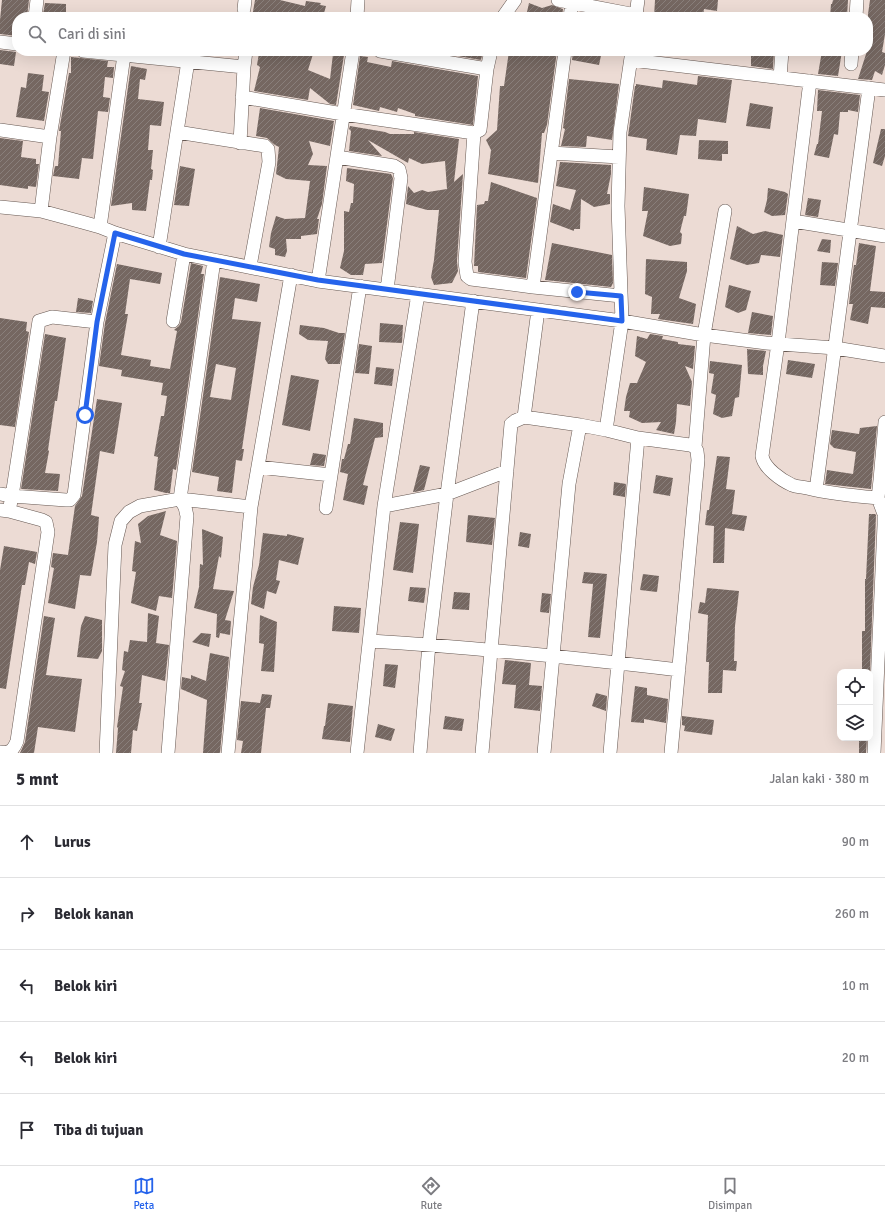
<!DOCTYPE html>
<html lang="id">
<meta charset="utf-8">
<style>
body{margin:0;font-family:Signika,sans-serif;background:#f2f2f3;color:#2b2b33}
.controls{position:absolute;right:12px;bottom:12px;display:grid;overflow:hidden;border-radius:8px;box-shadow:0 4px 16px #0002}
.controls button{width:36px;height:36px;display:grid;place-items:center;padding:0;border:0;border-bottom:1px solid #e1e1e2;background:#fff;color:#2b2b33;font:20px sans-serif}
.stop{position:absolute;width:12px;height:12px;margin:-9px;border:3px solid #2563eb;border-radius:50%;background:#fff}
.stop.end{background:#2563eb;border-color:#fff;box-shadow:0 1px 4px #0008}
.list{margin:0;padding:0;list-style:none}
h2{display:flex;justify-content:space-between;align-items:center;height:52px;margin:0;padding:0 16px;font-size:17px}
h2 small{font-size:13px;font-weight:400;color:#7c7c81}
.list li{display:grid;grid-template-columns:26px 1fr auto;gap:12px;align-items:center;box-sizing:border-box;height:72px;padding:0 16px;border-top:1px solid #e1e1e2}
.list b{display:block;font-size:15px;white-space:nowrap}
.list em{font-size:13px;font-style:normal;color:#7c7c81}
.icon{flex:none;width:22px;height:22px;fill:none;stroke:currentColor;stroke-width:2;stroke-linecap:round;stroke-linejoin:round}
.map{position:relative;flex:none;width:885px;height:753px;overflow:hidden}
.search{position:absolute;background:#fff;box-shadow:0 4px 16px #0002;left:12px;right:12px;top:12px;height:44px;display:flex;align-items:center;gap:10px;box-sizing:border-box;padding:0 14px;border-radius:16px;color:#7c7c81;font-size:15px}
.sheet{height:412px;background:#fff}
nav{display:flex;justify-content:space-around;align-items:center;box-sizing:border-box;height:56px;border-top:1px solid #e1e1e2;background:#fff;font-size:11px;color:#7c7c81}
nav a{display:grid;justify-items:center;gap:2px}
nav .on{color:#2563eb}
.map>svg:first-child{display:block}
.building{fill:url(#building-hatch);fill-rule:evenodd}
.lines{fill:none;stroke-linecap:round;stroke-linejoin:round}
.minor-casing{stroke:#665852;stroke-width:14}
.minor{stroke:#fff;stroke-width:13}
.route{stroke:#2563eb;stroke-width:5}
</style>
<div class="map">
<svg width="885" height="753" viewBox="0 0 885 753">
<defs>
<pattern id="building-hatch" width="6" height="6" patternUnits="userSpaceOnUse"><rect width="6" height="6" fill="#756761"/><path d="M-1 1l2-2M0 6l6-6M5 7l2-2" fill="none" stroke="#897f7b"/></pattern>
</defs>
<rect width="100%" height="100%" fill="#ecdbd4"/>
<path class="building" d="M2 0H29L27 17H17V36L0 34V20Z
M255 0H280L305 6 306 1 321 3 320 5 326 6 323 17H252Z
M655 0H718L717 11 704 9 703 17H654Z
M833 0H848L847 17H830L831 4H832Z
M870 0H885V34L882 52 885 53V65L882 75 875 71 872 80 858 79 867 51H868V14Z
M45 3 66 4V17H53V15L43 14Z
M529 3 542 8 552 5 563 9 562 17H522V14L527 12Z
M579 12 604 17H578Z
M0 50 16 52 14 66 0 64Z
M272 51H314L308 70 330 79 333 54 344 55 336 105 330 104 310 88 308 100 254 91 260 67 257 65 259 53 272 54Z
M428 51H483L481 60Z
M509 51H557L547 125 544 133H542L538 183 488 174 491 150 486 140 497 130 500 86H504Z
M573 51H602L599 65 572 60Z
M751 51H774L773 69 751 66Z
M822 51H842L838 76 818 74Z
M360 56 368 57 367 62 391 67 392 61 478 76 473 125 415 116V114L398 108 397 112 380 107 379 111 353 105Z
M71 57 108 61 107 67H114L113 78 105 77 103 97 110 98 108 112 98 111 93 159 82 158 79 179 53 176 55 166H58L61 131H59L69 73H71Z
M131 66 147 69 145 80 140 79 138 99 164 102 161 126 150 125 148 150H153L151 169 153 170 152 180H150L146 211 132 210V203L111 206Z
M28 73 44 75 42 91 49 92 44 121 16 117 21 87 26 88Z
M698 76 732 80 726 123 698 119 696 136 680 135 677 155 646 150 647 139 628 136 635 86H636V84L662 88 663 80 697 85Z
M569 79 619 84 612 140 587 136 586 147 561 146 565 129 563 128Z
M818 90 860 95 858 112 848 110V112H840L838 135 834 134 829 158 814 155 817 144H818L822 111H817Z
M750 103 773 107 770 129 746 126Z
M260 108 334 121 330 146 309 141 313 154 308 165 327 166 322 204 317 219H319L317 234 301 236V239H286L287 251 285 257 275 255V249L269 247 271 233 276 216 285 219 305 218 310 181 286 179 276 174 279 147 275 145 267 138 256 136Z
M350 126 385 132 390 134H414V132L459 139 454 182 463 174 457 261 458 271 452 283 434 285 431 277 434 260 439 210H427L406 204 408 186 414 193 422 190 428 192 447 189 445 161 422 164 409 158 408 163 368 140 382 156 349 151 351 131 349 129Z
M881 129H885V156L882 166 873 163Z
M0 138 23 141 21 157 36 159V164H39L36 187 28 186V189L0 185Z
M699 140 728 141V154H722V161L698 159Z
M560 162 611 165V174L607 194H610V204L594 207 581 199 580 229H574V231L550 222 553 204 570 210 576 190 556 186Z
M180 166 195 169 189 206 174 205Z
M347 168 391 174 393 178 382 263 365 264 363 275H351L340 268 344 251V211L349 212 351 203H353L354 184 346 181Z
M491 182 537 198 526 278 478 272V266H474L477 205 484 204 485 201H488Z
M644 187 689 194 686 216H684L680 232 682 234 681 244 670 246 643 236 648 211H642Z
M768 188 785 192 788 194 785 215 772 216 764 212 767 200Z
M808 198 821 200 818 217 805 215Z
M737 226 753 234 765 231 783 235 780 257 761 255 759 263 747 265 730 259Z
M822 239 831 240 830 253 817 251Z
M552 243 612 255 613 283 611 287 545 280Z
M859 243 876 246 870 291 885 292V308L871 307 868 324 850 320 853 304H849L851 287 854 265H856Z
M646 259 687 262V271L679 298 696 304 693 324 658 319 660 314H651L652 297 645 294Z
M822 262 838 263 835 286 820 285Z
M191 263 203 266 201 274H204L176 470 173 469 170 493H166L154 490 158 457 154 456 161 416H164L167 396 161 395 163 383 121 376 122 370 99 366 105 323 117 264 162 273 160 284 130 279 125 314H128L121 355 151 360 150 366 170 369 177 331 174 330 175 329 179 326 181 322Z
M220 277 260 284 257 302 235 298 232 319 261 322 242 449H244L242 461 236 460 232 493 217 491 219 477 192 472ZM216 364 236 368 231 400 210 397Z
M729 285 751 291 746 310 738 313 725 307Z
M78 298 93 301 91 313 76 312Z
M752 312 773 316 771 335 748 333Z
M0 318 27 322 26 331 29 332 15 427 0 425Z
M380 323 403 325 402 343 379 342Z
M300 325 324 328 339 333H345L340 364H328L325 359 328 341 308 340 299 334Z
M45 334 66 338 57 401H55L48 450 49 451 45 473 60 474 58 491 21 489Z
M650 334 663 336 662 339 678 342V344L695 346 693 369 685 366 692 382 690 406 677 404 676 422 674 434 656 430 661 422 642 423 629 417 630 411H624L626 397 630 383H637L646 362 635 356 637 336 647 339Z
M359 344 372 346 369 374 355 373Z
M747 349 766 351 763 366V375L748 374Z
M788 360 815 364 812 378 786 374Z
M710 361 742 365 739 397 735 398 732 416 722 418 713 414 716 395 711 393 714 374 709 373Z
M376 367 394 369 392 386 374 384Z
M291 375 319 380 310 431 282 425Z
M97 399 122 403 114 454 100 451 91 515 99 517 97 542 91 576 80 575 75 609 48 603 54 568 51 567 53 553 68 555 75 506 82 496Z
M354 418 383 423V437L375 438 363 485 368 486 364 505 343 500 348 474 340 472 342 459H344L348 444H350Z
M877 426 871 489 825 484 827 470 853 474 856 452 834 448 830 444 832 430 859 434 860 428Z
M313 453 326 455 324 466 310 465Z
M717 456 730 457 726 489 735 490 732 514 747 516 744 531 725 528 724 563H713L714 526 705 525 707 510H709Z
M420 465 430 467 424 490 415 492H413Z
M656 475 673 478 670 496 653 493Z
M614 482 626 484 625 497 613 495Z
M166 511 160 535 177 541 172 598 159 596 156 611 131 603 136 572 132 571 135 541 141 543 138 524 148 516Z
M869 514H875L876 515 870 672H862V631H865V579H866Z
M468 515 495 518 492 545 466 542Z
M400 522 419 524 413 573 393 570Z
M202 529 223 537 221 558 219 556 213 589 234 591 225 620 231 621 230 635 220 633 219 638 216 637 217 614 194 608 199 587 200 564 203 565Z
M520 532 531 534 529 548 518 546Z
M263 533 287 536V534L304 538 298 565 279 560 276 580 280 581 276 594 267 591 264 609 251 604 253 587 259 565Z
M4 546 37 552 35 564 29 562 25 585H22L6 689 0 688V570Z
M584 572 607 574 600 638 588 637 593 584 582 583Z
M643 574 659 576 657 592 640 590Z
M410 587 426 588 424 603 408 601Z
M707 588 739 591 735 626 734 661H737L736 671 723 670 722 693H708L709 662H706L708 615 698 613 700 602 705 603Z
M454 592 470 593 469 610 452 609Z
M542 593 551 594 549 613 540 612Z
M334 606 361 608 359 633 332 631Z
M148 613 159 616 156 643 169 645 165 681 142 675 139 703H142L137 731 133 730 131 753H116L118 728 117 727 123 687 120 686 125 671 122 670 124 651 128 652 130 640 147 642Z
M260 615 277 622 274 672 261 671 264 644 259 643Z
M44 616 55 618 46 675 82 679 75 732 38 727 34 753H20L25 742Z
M85 616 102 620V651L98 659 77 657 81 626Z
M201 633 211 634 209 647 192 642Z
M210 653 229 657 220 753H203L207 700 181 689 182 677 191 679V675L206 681Z
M505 660 531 663 529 685 542 686 540 711 514 708 516 685 502 684Z
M385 664 398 665 395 688 383 686Z
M635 686 647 688V695L668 699 666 723 644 719V723L631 722Z
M596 693 607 696 606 711 592 706Z
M262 694 272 695 270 708H266L261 753H241L243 741 237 740 241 701 260 703Z
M328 703 353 706 350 742 322 739 324 726H325Z
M445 716 464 719 462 731 443 729Z
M682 716 714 720 712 735 684 731 685 726 682 725Z
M378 724 395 729 391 741 375 737Z
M859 738H867L866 753H859Z"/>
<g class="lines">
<g class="minor-casing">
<path id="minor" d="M558 0 636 15 638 0
M244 9 245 0
M35 17 37 0
M357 17 358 0
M503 17 515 0
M570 17 572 3
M856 17 857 0
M0 42 17 44
M83 51 244 67 246 51
M380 51 487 69 491 51
M632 51 620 132 618 206 622 321 606 430 638 438 690 445 695 447 697 451 698 460 671 753
M631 60 885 90
M851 64 852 51
M780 78 782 51
M810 81 778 343 762 456C764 468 781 480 792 485 797 487 803 487 807 488 831 494 855 496 878 498
M242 97 343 114 474 133 480 130 487 69
M0 130 50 137 41 211
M177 132 265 146 268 149 269 162 250 266
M474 133 465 262 467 276 471 279 533 287 565 51
M50 137 64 51
M240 143 244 67
M551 153 619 157
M337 157 394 166 399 169 401 178 387 290
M0 207 41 211 82 222 100 227 115 233 184 254 318 281 622 321 704 335 766 343 835 348 885 356
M793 221 885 236
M100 227 124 55
M159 247 188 61
M318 281 353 51
M533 287 621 296
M173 321 184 254
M524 417 580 425
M885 422 880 480 885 481
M695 447 704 335 725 211
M258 467 331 475
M816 490 869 88
M0 494 12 496 39 321 52 317 97 322 115 233
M384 506 447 494 507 471
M326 508 360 286
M0 510 9 511 12 496 66 500H70L74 495 97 322
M370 641C473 647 576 658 679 670
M0 752C10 753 13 751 17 741L48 532 46 522 42 520 9 511
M106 753 115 545 121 521 129 512 140 506 180 499 251 507
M168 753 187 516 185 507 180 499 214 260
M228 753 251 507 291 275
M357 753 384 506 418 294
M420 753 429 644 447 494 473 301
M482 753 511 424 515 421 524 417 538 310
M544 753 569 484 580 425 606 430
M610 753 638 438
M874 753 884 525V514L878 498 880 480"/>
</g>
<use href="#minor" class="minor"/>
</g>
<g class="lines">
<path class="route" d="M85 415 97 322 115 233 184 254 318 280 622 321 621 296 577 292"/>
</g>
</svg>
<div class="controls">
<button><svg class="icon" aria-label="locate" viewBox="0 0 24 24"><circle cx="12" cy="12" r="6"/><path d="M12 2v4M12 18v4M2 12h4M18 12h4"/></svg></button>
<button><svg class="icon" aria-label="layers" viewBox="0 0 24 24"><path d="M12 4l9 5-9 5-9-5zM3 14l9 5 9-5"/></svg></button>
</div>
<div class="stop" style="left:85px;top:415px"></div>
<div class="stop end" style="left:577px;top:292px"></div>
<div class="search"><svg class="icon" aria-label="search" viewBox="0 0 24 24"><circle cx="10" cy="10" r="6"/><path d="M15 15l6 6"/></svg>Cari di sini</div>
</div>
<section class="sheet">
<h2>5 mnt<small>Jalan kaki · 380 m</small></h2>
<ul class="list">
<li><svg class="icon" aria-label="ahead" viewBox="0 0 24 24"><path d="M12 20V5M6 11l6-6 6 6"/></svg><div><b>Lurus</b></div><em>90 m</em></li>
<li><svg class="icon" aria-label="right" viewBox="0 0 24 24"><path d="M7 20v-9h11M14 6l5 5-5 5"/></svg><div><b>Belok kanan</b></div><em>260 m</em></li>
<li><svg class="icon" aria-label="left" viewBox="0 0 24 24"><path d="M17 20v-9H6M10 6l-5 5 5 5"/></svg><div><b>Belok kiri</b></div><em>10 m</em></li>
<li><svg class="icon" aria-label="left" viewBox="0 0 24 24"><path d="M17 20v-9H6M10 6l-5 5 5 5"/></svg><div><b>Belok kiri</b></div><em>20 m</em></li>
<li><svg class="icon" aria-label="arrive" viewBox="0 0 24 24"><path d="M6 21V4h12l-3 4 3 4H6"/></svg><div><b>Tiba di tujuan</b></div></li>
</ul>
</section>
<nav>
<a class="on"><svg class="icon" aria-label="map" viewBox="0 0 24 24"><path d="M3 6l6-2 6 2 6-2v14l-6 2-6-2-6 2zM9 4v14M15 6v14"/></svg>Peta</a>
<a><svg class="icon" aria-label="directions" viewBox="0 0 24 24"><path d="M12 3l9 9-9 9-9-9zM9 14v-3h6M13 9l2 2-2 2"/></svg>Rute</a>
<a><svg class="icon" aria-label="saved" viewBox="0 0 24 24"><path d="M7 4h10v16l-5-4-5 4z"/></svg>Disimpan</a>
</nav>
